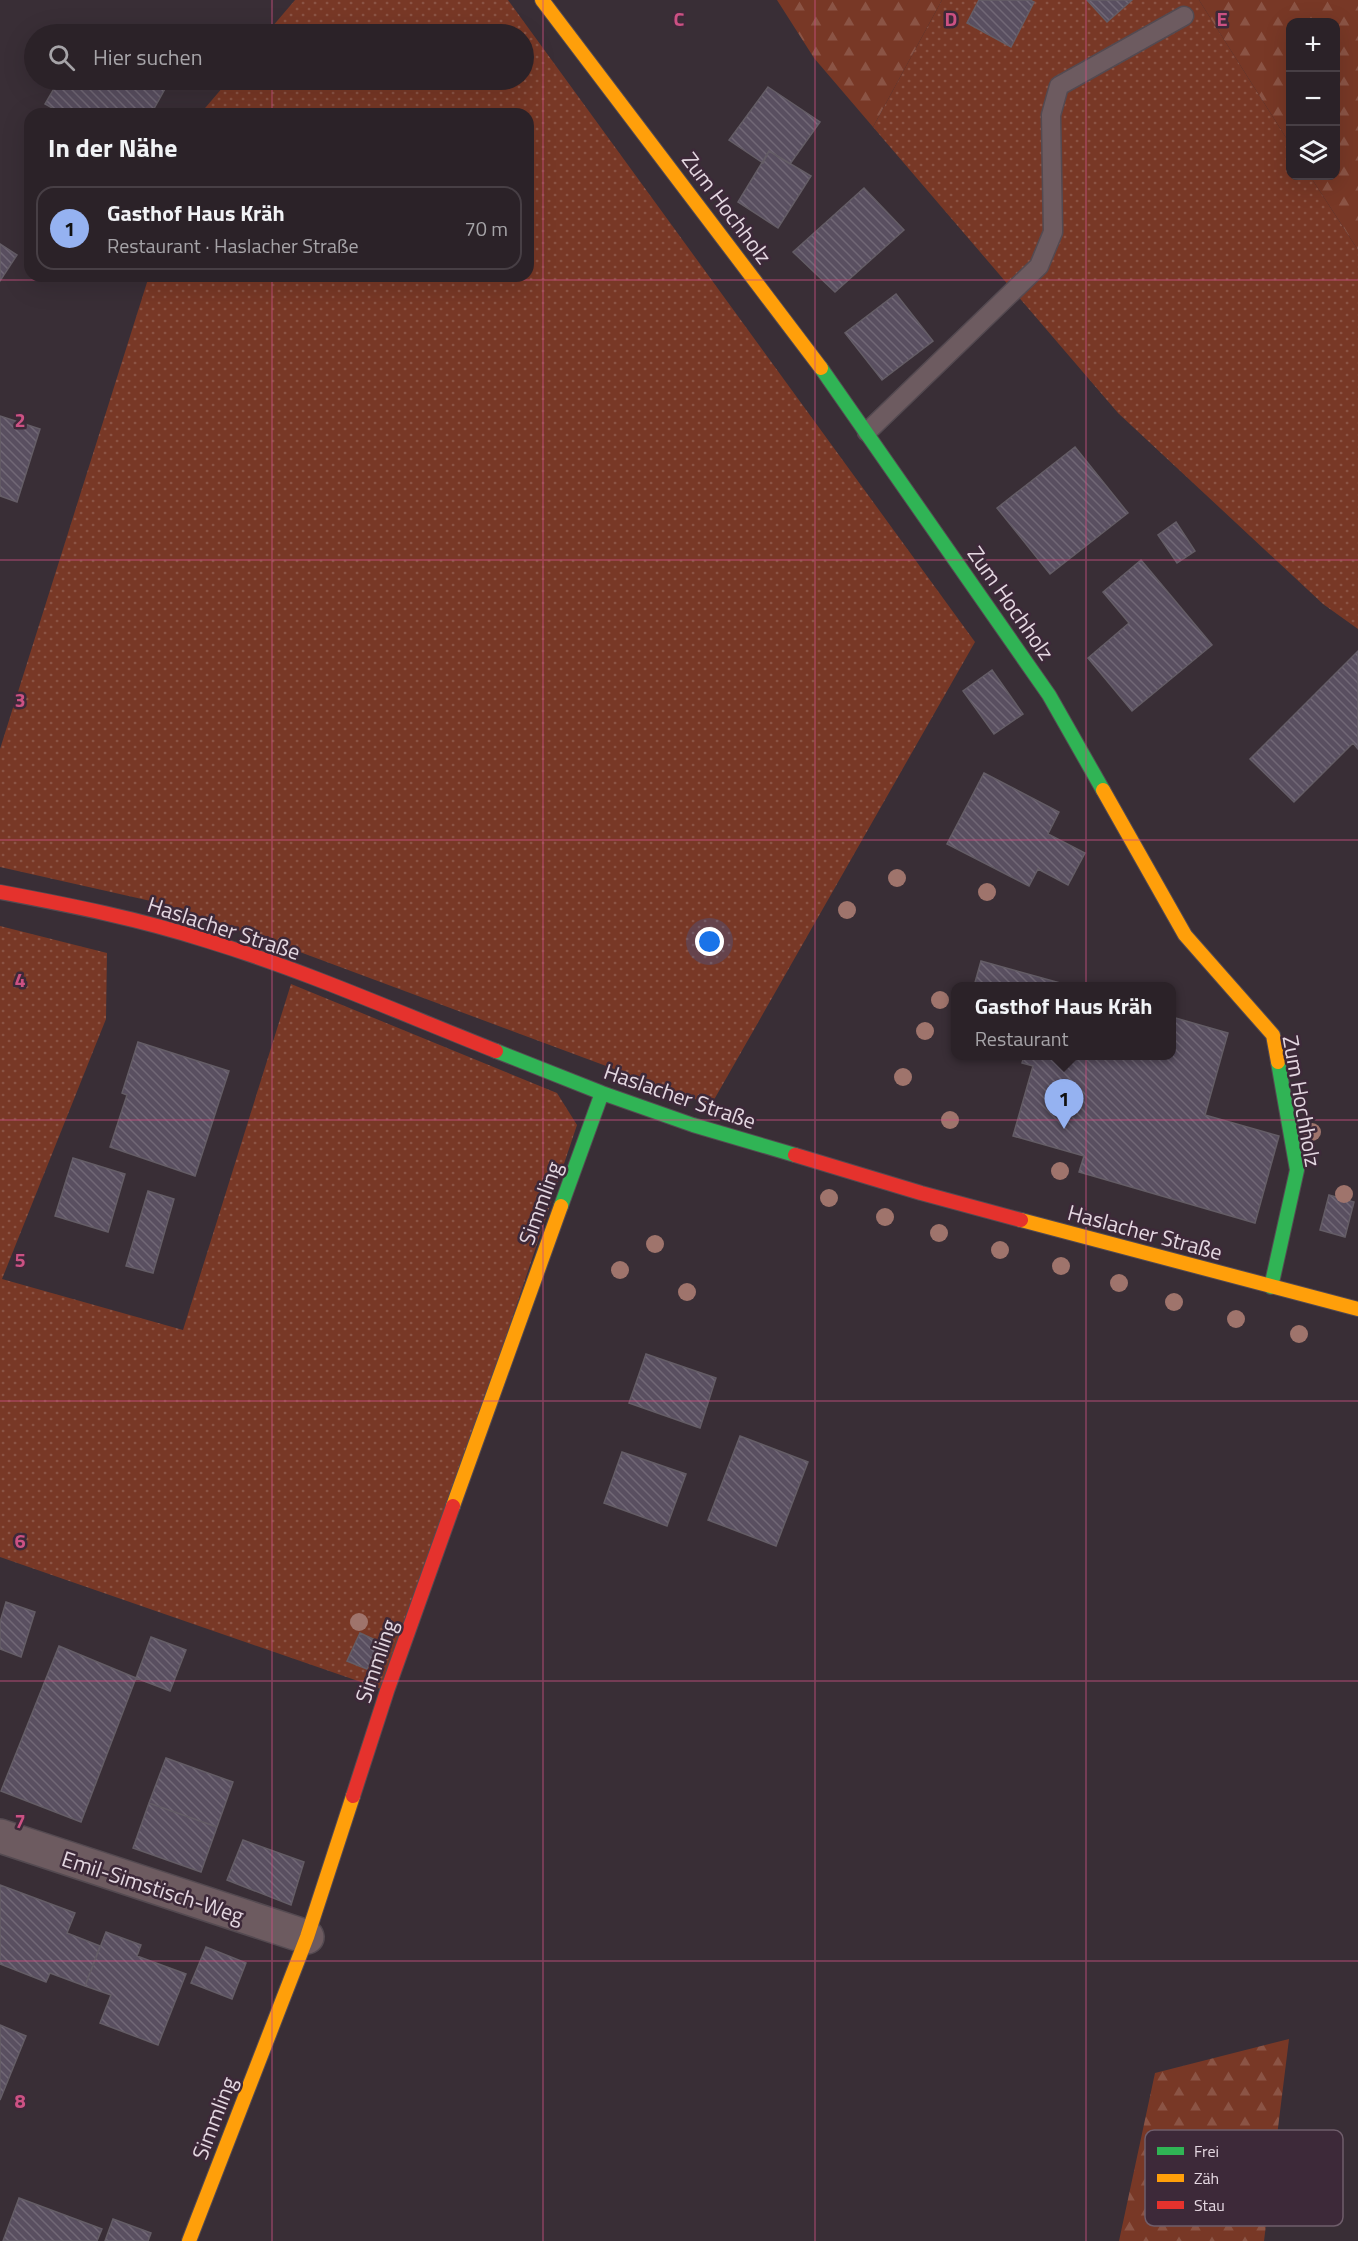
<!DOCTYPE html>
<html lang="de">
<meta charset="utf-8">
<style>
body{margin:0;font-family:"Titillium Web",sans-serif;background:#332a30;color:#f1f3f6}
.controls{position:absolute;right:18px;top:18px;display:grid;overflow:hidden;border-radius:12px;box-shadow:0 6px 24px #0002}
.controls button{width:54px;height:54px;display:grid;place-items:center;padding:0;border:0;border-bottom:2px solid #473f45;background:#2b2228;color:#f1f3f6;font:30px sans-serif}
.you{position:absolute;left:710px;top:942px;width:21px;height:21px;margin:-15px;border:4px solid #fff;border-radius:50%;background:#1a73e8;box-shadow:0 0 0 9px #1a73e833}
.badge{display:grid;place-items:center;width:39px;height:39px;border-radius:50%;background:#95b2f1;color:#111;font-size:20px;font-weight:700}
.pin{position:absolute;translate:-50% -50px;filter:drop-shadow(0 2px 3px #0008)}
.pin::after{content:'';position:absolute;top:32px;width:21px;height:18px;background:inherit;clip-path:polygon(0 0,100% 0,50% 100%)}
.popup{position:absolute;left:951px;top:982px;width:225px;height:78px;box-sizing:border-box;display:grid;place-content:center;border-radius:12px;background:#2b2228;filter:drop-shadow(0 2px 4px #0005);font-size:20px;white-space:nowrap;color:#a6a4a8}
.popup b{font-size:22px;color:#f1f3f6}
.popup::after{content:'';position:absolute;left:50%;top:100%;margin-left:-12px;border:12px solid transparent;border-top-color:#2b2228}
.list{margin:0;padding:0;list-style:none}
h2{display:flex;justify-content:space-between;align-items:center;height:78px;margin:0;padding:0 24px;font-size:26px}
h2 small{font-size:20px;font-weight:400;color:#a6a4a8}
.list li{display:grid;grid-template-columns:39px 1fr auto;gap:18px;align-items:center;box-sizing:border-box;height:84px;margin:0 12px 12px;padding:0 12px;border:2px solid #473f45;border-radius:18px}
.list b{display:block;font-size:22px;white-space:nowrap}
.list p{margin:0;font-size:20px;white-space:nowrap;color:#a6a4a8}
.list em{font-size:20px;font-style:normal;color:#a6a4a8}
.icon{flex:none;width:33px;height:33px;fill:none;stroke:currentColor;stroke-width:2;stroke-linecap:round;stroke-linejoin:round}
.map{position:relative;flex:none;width:1358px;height:2241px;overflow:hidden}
.search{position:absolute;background:#2b2228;box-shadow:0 6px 24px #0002;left:24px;top:24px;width:510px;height:66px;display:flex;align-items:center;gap:15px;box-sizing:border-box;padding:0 21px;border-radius:33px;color:#a6a4a8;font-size:22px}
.panel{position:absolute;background:#2b2228;box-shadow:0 6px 24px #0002;left:24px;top:108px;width:510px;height:174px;border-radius:18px}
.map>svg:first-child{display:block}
.grass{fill:url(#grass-dots)}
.forest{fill:url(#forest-firs)}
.building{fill:url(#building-back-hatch);stroke:#645d66;stroke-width:1.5}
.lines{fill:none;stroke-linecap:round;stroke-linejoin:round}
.lane-casing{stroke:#544a51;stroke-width:21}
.street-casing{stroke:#544a51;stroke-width:36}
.fast-casing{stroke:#544a51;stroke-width:16}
.slow-casing{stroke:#544a51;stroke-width:16}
.jam-casing{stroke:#544a51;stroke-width:16}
.lane{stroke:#6d5b60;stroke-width:18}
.street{stroke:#6d5b60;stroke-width:33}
.fast{stroke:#30b455;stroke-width:14}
.slow{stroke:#ff9f0a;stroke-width:14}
.jam{stroke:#e5322d;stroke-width:14}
.tree{fill:#9f746c}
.grid{fill:none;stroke:#cc5183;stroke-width:1.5;stroke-opacity:0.55}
.labels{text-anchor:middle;stroke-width:5;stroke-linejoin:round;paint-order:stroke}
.street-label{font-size:22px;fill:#e4d7e1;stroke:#3d2939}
.key{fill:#3d2939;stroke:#6f5d6b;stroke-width:1.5}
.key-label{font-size:16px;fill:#e4d7e1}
.grid-label{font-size:20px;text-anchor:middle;font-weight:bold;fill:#cc5183;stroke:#3d2939;stroke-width:5;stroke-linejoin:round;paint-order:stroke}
</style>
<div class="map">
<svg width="1358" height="2241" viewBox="0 0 1358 2241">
<defs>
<pattern id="grass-dots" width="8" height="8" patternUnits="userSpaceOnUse" patternTransform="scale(1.5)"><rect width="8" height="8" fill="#783826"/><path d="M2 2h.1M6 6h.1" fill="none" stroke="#8b5445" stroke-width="1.8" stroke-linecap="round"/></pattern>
<pattern id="forest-firs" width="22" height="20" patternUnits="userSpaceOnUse" patternTransform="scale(1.5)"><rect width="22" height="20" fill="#783826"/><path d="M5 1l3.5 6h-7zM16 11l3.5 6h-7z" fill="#8b5445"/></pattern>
<pattern id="building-back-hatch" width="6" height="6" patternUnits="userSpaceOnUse" patternTransform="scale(1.5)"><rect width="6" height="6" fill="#594f60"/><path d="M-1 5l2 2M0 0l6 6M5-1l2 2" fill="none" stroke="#716876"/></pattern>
</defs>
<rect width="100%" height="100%" fill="#392e36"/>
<path class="grass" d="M295 0H508L975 642 711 1105 281 945 164 904 0 867V749L149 276H528V114H200L229 80H524V34H266Z
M942 0H1199L1290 144V176H1310L1358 250V629L1323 604 1118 413 873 127Z
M0 926 107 953 106 1019 2 1279 183 1330 291 984 557 1093 577 1125 387 1691 0 1557Z"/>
<path class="forest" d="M777 0H942L873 127 814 58Z
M1199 0H1358V250L1310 176H1336V22H1290V144Z
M1289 2039 1264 2241H1119L1155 2073Z"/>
<path class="building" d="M979 0H1030L1034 2 1011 47 967 23Z
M1087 0H1132L1107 22Z
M59 80H153L166 87 151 114H63L45 104Z
M768 87 820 122 790 164 769 151 763 163 729 140Z
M769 151 811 176 778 228 738 202Z
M864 188 904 230 835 292 793 252Z
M0 244 17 255 0 281Z
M896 294 933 341 882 380 845 333Z
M0 416 40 429 17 502 0 496Z
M1075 447 1128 513 1050 574 997 508Z
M1176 522 1195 551 1177 563 1158 535Z
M1141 560 1212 645 1132 711 1088 658 1129 623 1103 592Z
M1358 651V749L1353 743 1294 802 1250 759Z
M992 670 1023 714 994 734 963 691Z
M984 773 1059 812 1048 834 1085 853 1068 885 1038 869 1029 886 947 844Z
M981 961 1071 986H974Z
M1172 1017 1228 1033 1205 1115 1279 1136 1255 1223 1079 1172 1084 1156 1013 1136 1033 1066 1022 1063 1024 1056H1172Z
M138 1042 229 1071 195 1176 110 1147 127 1095 122 1093Z
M73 1158 125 1174 108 1232 55 1216Z
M148 1191 174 1199 153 1273 126 1266Z
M1329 1195 1354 1202 1345 1237 1320 1230Z
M646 1354 716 1378 700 1428 629 1403Z
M740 1436 808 1462 776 1546 708 1520Z
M622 1452 686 1474 667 1526 604 1503Z
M6 1602 35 1612 21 1657 0 1649V1622Z
M360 1633 380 1642 367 1669 347 1661Z
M151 1637 186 1650 170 1691 136 1678Z
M59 1646 136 1678 81 1822 1 1791Z
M166 1758 233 1782 217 1827 149 1803Z
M149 1803 217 1827 201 1872 133 1848Z
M243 1840 304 1862 291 1905 227 1880Z
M0 1885 75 1913 67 1933 100 1946 85 1986 50 1973 46 1982 0 1964Z
M106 1932 141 1945 137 1956 186 1974 158 2045 100 2023 111 1995 85 1986Z
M206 1947 246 1963 232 1999 191 1983Z
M0 2025 26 2036 0 2100Z
M19 2198 102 2229 97 2241H3Z
M113 2219 151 2233 148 2241H105Z"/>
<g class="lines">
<g class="lane-casing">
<path id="lane" d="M867 432 1039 266 1053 232 1051 115 1059 86 1184 16"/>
</g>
<g class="street-casing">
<path id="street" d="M0 1836 307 1937"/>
</g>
<g class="fast-casing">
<path id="fast" d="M821 368 1049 695 1103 790
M496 1051 602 1093 693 1125 795 1155
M561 1206 602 1093
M1271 1287 1297 1170 1278 1062"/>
</g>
<g class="slow-casing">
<path id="slow" d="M542 0 821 368
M1103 790 1185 935 1273 1035 1278 1062
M1021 1220 1358 1309
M453 1506 561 1206
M189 2241 307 1937 353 1796"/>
</g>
<g class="jam-casing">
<path id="jam" d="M0 892C69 905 140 919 208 941 306 971 400 1013 496 1051
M795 1155 921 1193 1021 1220
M353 1796 387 1691 453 1506"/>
</g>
<use href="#lane" class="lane"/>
<use href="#street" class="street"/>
<use href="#fast" class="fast"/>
<use href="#slow" class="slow"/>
<use href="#jam" class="jam"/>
</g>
<g class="tree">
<circle cx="897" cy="878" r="9"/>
<circle cx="987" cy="892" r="9"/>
<circle cx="847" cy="910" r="9"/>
<circle cx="940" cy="1000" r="9"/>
<circle cx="925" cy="1031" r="9"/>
<circle cx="903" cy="1077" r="9"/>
<circle cx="950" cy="1120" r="9"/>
<circle cx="1312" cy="1132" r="9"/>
<circle cx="1060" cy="1171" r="9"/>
<circle cx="1344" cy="1194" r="9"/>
<circle cx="829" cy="1198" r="9"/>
<circle cx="885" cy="1217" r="9"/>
<circle cx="939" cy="1233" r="9"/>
<circle cx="655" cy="1244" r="9"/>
<circle cx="1000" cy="1250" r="9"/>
<circle cx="1061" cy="1266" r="9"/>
<circle cx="620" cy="1270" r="9"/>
<circle cx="1119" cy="1283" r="9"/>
<circle cx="687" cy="1292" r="9"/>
<circle cx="1174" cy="1302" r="9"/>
<circle cx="1236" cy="1319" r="9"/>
<circle cx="1299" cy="1334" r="9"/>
<circle cx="359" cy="1622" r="9"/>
</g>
<path class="grid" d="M272 0V34M543 0V2241M815 0V2241M1086 0V2241M272 80V114M272 276V2241M0 280H1358M0 560H1358M0 840H1358M0 1120H1358M0 1401H1358M0 1681H1358M0 1961H1358"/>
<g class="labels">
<g class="street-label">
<text transform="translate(727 208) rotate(53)" y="8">Zum Hochholz</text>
<text transform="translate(1011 603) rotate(55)" y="8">Zum Hochholz</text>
<text transform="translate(224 928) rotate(18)" y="8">Haslacher Straße</text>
<text transform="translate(680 1096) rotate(19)" y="8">Haslacher Straße</text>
<text transform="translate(1302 1101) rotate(80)" y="8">Zum Hochholz</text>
<text transform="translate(540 1203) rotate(-70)" y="8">Simmling</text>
<text transform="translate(1145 1232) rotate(15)" y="8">Haslacher Straße</text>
<text transform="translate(376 1661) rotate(-71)" y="8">Simmling</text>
<text transform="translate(153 1887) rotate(18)" y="8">Emil-Simstisch-Weg</text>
<text transform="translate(214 2118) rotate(-69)" y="8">Simmling</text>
</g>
</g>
<rect x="1145" y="2130" width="198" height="96" rx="9" class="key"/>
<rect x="1157" y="2147" width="27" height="8" fill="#30b455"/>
<rect x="1157" y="2174" width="27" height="8" fill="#ff9f0a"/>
<rect x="1157" y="2201" width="27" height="8" fill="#e5322d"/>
<g class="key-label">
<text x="1194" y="2157">Frei</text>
<text x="1194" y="2184">Zäh</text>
<text x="1194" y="2211">Stau</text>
</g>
<g class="grid-label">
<text x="679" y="26">C</text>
<text x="951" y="26">D</text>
<text x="1222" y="26">E</text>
<text x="20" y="427">2</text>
<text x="20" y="707">3</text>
<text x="20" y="987">4</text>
<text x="20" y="1267">5</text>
<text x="20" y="1548">6</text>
<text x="20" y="1828">7</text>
<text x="20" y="2108">8</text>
</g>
</svg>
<div class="controls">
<button>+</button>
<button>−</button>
<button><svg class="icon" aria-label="layers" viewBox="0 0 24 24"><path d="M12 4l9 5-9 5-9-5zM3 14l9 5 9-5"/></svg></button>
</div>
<div class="you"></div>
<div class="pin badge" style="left:1064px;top:1129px">1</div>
<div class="popup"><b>Gasthof Haus Kräh</b>Restaurant</div>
<div class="search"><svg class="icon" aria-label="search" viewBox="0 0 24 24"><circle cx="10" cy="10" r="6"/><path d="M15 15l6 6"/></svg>Hier suchen</div>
<section class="panel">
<h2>In der Nähe<small></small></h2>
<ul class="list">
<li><span class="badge">1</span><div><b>Gasthof Haus Kräh</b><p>Restaurant · Haslacher Straße</p></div><em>70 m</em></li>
</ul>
</section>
</div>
